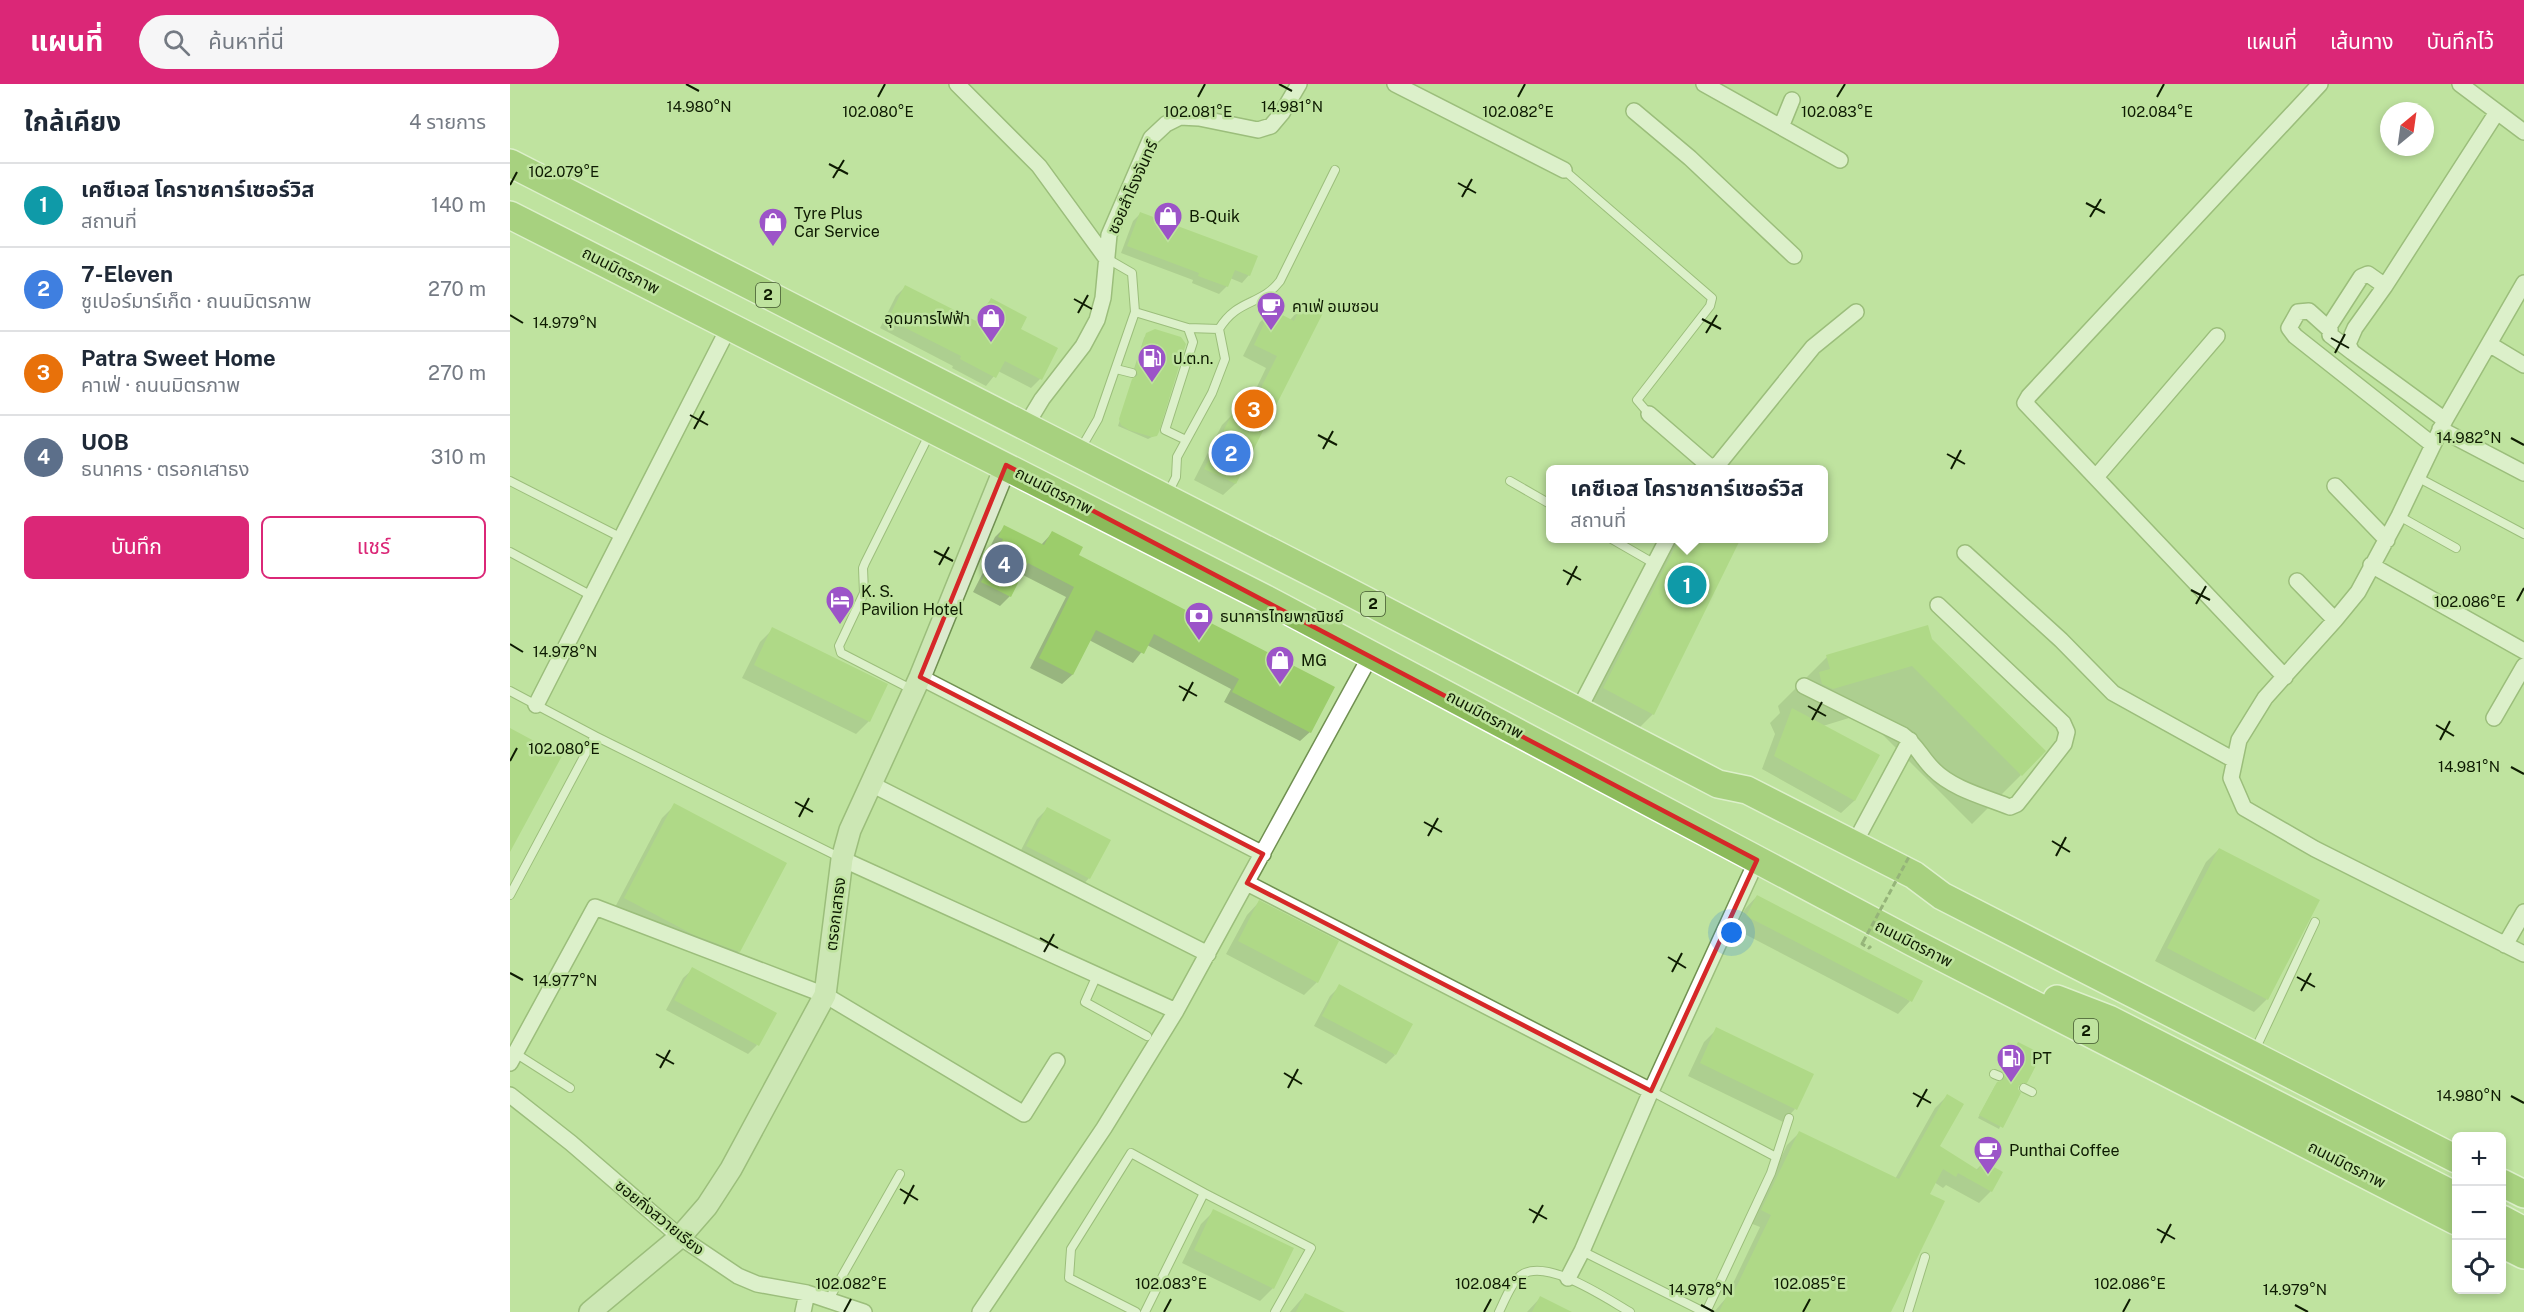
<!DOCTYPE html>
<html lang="th">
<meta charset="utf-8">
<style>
body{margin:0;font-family:"Public Sans","Noto Sans Thai",sans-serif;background:#f6f6f7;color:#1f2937}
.controls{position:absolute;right:18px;bottom:18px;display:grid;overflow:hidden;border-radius:9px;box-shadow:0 3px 9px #0003}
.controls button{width:54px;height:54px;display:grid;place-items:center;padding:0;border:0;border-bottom:2px solid #e0e1e3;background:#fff;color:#1f2937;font:30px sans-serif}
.compass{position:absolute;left:1870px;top:18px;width:54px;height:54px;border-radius:50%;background:#fff;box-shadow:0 3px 9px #0003;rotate:29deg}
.you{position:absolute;left:1222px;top:849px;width:21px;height:21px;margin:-15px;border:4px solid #fff;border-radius:50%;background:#1a73e8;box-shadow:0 0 0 9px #1a73e833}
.badge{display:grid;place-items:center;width:39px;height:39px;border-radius:50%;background:#db2777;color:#fff;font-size:20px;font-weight:700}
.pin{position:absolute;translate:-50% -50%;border:3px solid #fff;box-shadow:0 2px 6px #0006}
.popup{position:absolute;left:1036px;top:381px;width:282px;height:78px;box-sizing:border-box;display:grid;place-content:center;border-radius:9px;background:#fff;filter:drop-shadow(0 2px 4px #0005);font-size:20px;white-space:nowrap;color:#747a83}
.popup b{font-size:22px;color:#1f2937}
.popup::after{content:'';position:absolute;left:50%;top:100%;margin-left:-12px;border:12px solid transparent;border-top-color:#fff}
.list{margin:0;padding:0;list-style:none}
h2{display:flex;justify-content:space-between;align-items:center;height:78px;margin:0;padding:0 24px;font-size:26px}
h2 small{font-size:20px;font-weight:400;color:#747a83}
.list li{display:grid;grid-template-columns:39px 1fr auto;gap:18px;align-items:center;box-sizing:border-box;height:84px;padding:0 24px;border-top:2px solid #e0e1e3}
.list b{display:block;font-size:22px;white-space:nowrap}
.list p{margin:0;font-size:20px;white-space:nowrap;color:#747a83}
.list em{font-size:20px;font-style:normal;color:#747a83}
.actions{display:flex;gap:12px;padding:18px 24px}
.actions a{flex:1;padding:14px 0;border:2px solid #db2777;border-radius:9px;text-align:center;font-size:21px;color:#db2777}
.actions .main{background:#db2777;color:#fff}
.icon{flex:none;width:33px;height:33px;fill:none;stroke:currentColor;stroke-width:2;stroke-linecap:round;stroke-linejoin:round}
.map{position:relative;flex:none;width:2014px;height:1228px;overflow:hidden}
header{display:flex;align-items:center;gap:36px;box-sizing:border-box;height:84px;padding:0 30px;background:#db2777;color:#fff}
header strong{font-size:28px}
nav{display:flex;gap:33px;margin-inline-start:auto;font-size:21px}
.search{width:420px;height:54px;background:#f6f6f7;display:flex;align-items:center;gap:15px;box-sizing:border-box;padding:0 21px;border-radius:33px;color:#747a83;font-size:22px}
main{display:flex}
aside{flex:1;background:#fff}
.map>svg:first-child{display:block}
.shadow{fill:#0003}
.building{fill:#9ccd6b}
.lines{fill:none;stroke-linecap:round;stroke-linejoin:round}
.lane-casing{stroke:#709051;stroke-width:10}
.street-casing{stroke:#709051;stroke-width:18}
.secondary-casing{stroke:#709051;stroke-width:24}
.highway-casing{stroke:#fff;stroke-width:30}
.path{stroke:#627a4c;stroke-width:3;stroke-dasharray:6 3;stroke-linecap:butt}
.lane{stroke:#fff;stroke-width:8}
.street{stroke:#fff;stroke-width:15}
.secondary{stroke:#dceace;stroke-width:21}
.highway{stroke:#8bba5a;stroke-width:27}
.path-bridge{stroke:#627a4c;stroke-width:3;stroke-dasharray:6 3;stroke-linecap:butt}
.marked{fill:none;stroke:#d62828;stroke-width:4.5;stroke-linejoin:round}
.ticks{fill:none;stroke:#0e1b02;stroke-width:2}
.labels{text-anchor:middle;stroke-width:5;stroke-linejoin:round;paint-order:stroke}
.shield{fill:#bfe39f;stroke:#435731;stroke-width:1.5}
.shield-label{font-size:15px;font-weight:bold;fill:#0e1b02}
.street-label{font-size:16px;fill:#0e1b02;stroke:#bfe39f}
.poi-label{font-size:16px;fill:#0e1b02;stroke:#bfe39f;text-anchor:start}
.ticks-label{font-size:15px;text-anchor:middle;fill:#0e1b02;stroke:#bfe39f;stroke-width:5;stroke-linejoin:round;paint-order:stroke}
</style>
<header>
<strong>แผนที่</strong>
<div class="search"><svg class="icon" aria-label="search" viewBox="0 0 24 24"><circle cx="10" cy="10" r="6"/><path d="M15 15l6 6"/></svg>ค้นหาที่นี่</div>
<nav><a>แผนที่</a><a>เส้นทาง</a><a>บันทึกไว้</a></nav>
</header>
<main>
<aside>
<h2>ใกล้เคียง<small>4 รายการ</small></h2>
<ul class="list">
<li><span class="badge" style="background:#0f9aa8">1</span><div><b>เคซีเอส โคราชคาร์เซอร์วิส</b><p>สถานที่</p></div><em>140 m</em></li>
<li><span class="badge" style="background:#3f7fe0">2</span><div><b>7-Eleven</b><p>ซูเปอร์มาร์เก็ต · ถนนมิตรภาพ</p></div><em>270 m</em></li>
<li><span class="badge" style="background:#e8710a">3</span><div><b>Patra Sweet Home</b><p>คาเฟ่ · ถนนมิตรภาพ</p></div><em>270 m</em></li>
<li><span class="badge" style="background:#5c6f8a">4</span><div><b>UOB</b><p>ธนาคาร · ตรอกเสาธง</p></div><em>310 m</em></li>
</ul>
<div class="actions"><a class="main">บันทึก</a><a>แชร์</a></div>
</aside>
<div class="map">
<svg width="2014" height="1228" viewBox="0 0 2014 1228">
<rect width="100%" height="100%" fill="#bfe39f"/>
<path class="shadow" d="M630 130 739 191 732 199 720 194 717 202 709 210 682 199 683 196 611 169 623 137Z
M395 203 465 238 472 225 481 216 509 245 546 265 530 295 521 304 488 287 476 302 442 284 443 282 370 244 386 212Z
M793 221 811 230 725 400 713 411 684 396 712 341 723 330 732 334 756 284 733 272 750 238 762 227 780 236Z
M637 250 646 351 638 355 608 342 623 296 626 294 623 288 634 254Z
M495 443 531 461 543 448 567 472 800 648 790 657 714 618 721 605 637 561 623 579 579 556 562 591 552 600 520 584 556 513 511 490 500 512 490 522 463 508 485 465 480 463 485 453Z
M1165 454H1229L1143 630 1130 643 1082 617Z
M263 545 359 637 346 650 232 594 250 558Z
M1421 555 1511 691 1462 740 1352 630 1313 642 1368 672 1344 717 1331 729 1252 685 1265 650 1260 639 1270 629 1268 622 1317 573Z
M165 721 229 867 216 880 103 827 152 734Z
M537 725 579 794 570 804 508 772 527 735Z
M1709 765 1757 915 1744 928 1645 877 1696 778Z
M1247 812 1400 917 1388 930 1225 845 1235 825Z
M749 818 807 898 794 911 716 870 737 831Z
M183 885 247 961 238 970 156 926 173 894Z
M830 902 885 971 876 980 804 942 820 912Z
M1207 945 1285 1025 1273 1038 1178 992 1194 958Z
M1508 960 1516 998 1507 1002 1489 1045 1468 1034 1485 1002 1492 997 1491 991Z
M1437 1012 1428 1062 1466 1086 1473 1079 1481 1107 1469 1119 1436 1101 1433 1104 1424 1098 1418 1111 1379 1228H1204L1216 1214 1250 1143 1240 1139 1277 1061 1289 1049 1385 1095 1425 1024Z
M704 1127 763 1204 750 1217 672 1179 691 1140Z
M795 1211 831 1228H780Z
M1030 1214 1059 1228H1017Z"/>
<path class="building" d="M630 128 748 172 740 192 725 186 718 203 688 192 689 189 617 162Z
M395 201 468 238 481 214 517 233 511 245 548 264 532 296 495 277 486 294 450 275 451 272 378 235Z
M793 219 813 229 726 400 694 385 723 328 736 334 767 272 744 261 761 225 784 237Z
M645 245 671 253 676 260 649 348 647 352 642 353 619 346 611 341 609 335 622 295 628 291 625 284 636 249Z
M494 441 534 461 542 447 573 463 569 471 825 603 801 649 722 608 729 595 644 550 634 570 586 546 563 591 529 574 564 503 518 479 501 513 471 498 493 455 488 453Z
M1170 454H1231L1144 631 1093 604Z
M1418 541 1422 555 1536 667 1512 692 1402 582 1323 605 1312 600 1309 588 1320 585 1316 571Z
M262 543 378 600 360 638 244 581Z
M1282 624 1370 671 1345 717 1264 672Z
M0 644 52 672 0 768Z
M164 719 277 779 230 868 184 851 114 814Z
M537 723 601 756 580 795 516 762Z
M1709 764 1810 816 1758 916 1657 864Z
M1247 811 1413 897 1402 918 1236 832Z
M749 816 829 857 808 899 728 857Z
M182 883 267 929 249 962 164 916Z
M829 900 903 940 886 971 812 932Z
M1206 943 1304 990 1287 1026 1190 979Z
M1508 958 1532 970 1517 999 1509 1001 1508 1005 1511 1009 1493 1044 1469 1031 1487 998 1494 995 1492 987Z
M1437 1010 1454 1020 1430 1062 1468 1086 1473 1077 1493 1088 1482 1108 1448 1089 1446 1093 1433 1085 1420 1110 1435 1117 1381 1228H1209L1217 1211 1221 1214 1261 1131 1251 1126 1289 1047 1389 1095Z
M703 1125 784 1164 764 1205 684 1166Z
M795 1209 835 1228H786Z
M1030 1212 1062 1228H1022Z"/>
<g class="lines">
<g class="lane-casing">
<path id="lane" d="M1054 86 1202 214 1200 222 1127 316 1139 330
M596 174 622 189 625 228
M709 245C728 214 751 222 770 197L825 86
M606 285 622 289
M676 356 655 346 683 258 678 244
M570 366 588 335 625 228 678 244 709 245 715 275 702 309 667 373 666 393 657 411
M1907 393 2014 450
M0 397 112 454
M1000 397 1040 420
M1889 432 1946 464
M1100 454 1145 480
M0 468 82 512
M403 606 331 569 329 562 354 509 353 484 355 479 420 349
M0 607 85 652 331 774
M0 811 85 652
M587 891 575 918 637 952
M1745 966 1805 838
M5 969 60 1004
M1484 990 1489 992
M1514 1004 1522 1008
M1141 1007 1266 1073
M694 1109 801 1164 765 1228
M1072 1167 1194 1228
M319 1215 390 1090
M626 1228 559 1194 561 1165 621 1069 694 1109 635 1228
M989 1228C994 1218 1001 1199 1010 1192 1035 1172 1097 1215 1120 1228
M1196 1228 1261 1089 1279 1034
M1398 1228 1415 1173"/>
</g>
<g class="street-casing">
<path id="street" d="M447 0 529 82 596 174
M885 0 1054 86
M1194 0 1330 76
M1950 0 2014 48
M1124 27 1180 74 1284 172
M1271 43 1282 16
M2014 199 1935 336 1889 432 1848 508 1825 536 1755 614 1729 656 1721 694 1734 724 1805 765 2014 870
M1819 245 1799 227 1788 228 1779 244 1785 252 1923 361
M1979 260 2014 281
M1842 268 1820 251V241L1851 193 1858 190 1875 202
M1139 330 1198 381
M1935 336 1842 268 1838 260 1845 244 1875 202 1987 28
M515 343 532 315 573 262 587 236 593 214 599 151 641 54 656 40 670 33 689 34 748 46 761 42 772 29 789 0
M1930 345 2014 389
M1196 386 1198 381 1206 383 1303 263 1346 228
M1586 393 1707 252
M1825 402 1877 456
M1455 469 1551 556 1603 609 1724 676
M1861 481 2014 567
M1787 497 1825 536
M410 593 753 770
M1775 593 1515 319 1519 312 1810 0
M1294 602 1393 651C1407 661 1412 675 1424 686 1443 705 1475 713 1500 723L1507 720 1554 660 1557 648 1553 639 1428 521
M26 621 220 241
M1068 627 1158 454
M1984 634 2014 582
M361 700 698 870
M1344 760 1400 656
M332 775 666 927
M737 799 1141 1007
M1995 861 2014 828
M0 979 85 823 315 911 514 1030 547 977
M0 1011 61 1059 170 1153 228 1192 247 1200 297 1209 354 1228
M1058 1194 1072 1167 1141 1007 1247 776
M293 1228 297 1209
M470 1228 594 1044 666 927 862 569"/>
</g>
<g class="secondary-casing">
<path id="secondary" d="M80 1228 170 1153 197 1122 221 1085 315 911 332 775 340 746 410 593 496 381"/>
</g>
<g class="highway-casing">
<path id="highway" d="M0 79 826 501 1208 700 1237 706 1404 791 1432 812 1946 1075
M0 131 756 515 1404 859 1946 1137
M1547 915 1599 935 1946 1112
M1992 1099 2014 1110
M1992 1135 2014 1147
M1992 1160 2014 1171"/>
</g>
<path class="path" d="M1353 858 1352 860 1359 864 1361 862"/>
<use href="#lane" class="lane"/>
<use href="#street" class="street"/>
<use href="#secondary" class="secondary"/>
<use href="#highway" class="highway"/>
<path class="path-bridge" d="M1353 858 1400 771"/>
</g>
<path d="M0 0H2014V1228H0ZM496 381 1247 776 1141 1007 737 799 753 770 410 593Z" fill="#bfe39f" fill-opacity=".55" fill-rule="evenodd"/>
<path class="marked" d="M496 381 1247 776 1141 1007 737 799 753 770 410 593Z"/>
<path class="ticks" d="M176 0 189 7M769 0 782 7M368 13 375 0M688 13 695 0M1008 13 1015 0M1327 13 1335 0M1647 13 1654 0M319 80 338 90M323 94 334 76M948 99 966 109M0 101 7 88M952 113 962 95M1576 119 1595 129M1580 133 1591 115M564 215 582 225M568 229 578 211M0 231 13 239M1192 235 1211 245M1196 249 1207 231M1821 254 1839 264M1825 269 1835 250M180 331 198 341M184 345 194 327M808 351 827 361M2001 354 2014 361M813 365 823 347M1437 370 1455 380M1441 385 1451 366M424 467 443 477M429 481 439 463M1053 486 1071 496M1057 501 1067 482M1681 506 1700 516M2007 517 2014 504M1686 520 1696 502M0 560 13 568M669 602 687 612M673 617 683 598M1298 622 1316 632M1302 636 1312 618M1926 641 1944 652M1930 656 1940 637M0 677 7 664M2001 683 2014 690M285 718 303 728M289 733 299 714M914 738 932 748M918 752 928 734M1542 757 1560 768M1546 772 1556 753M530 854 548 864M534 868 544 850M1158 873 1176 884M1162 888 1172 869M0 889 13 896M1787 893 1805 903M1791 907 1801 889M146 970 164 980M150 984 160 966M774 989 792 1000M778 1004 788 985M1403 1009 1421 1019M2001 1012 2014 1019M1407 1023 1417 1005M390 1105 408 1116M394 1120 404 1101M1019 1125 1037 1135M1023 1139 1033 1121M1647 1145 1665 1155M1651 1159 1661 1140M1191 1221 1204 1228M1785 1221 1798 1228M334 1228 341 1215M654 1228 661 1215M974 1228 981 1215M1293 1228 1300 1215M1613 1228 1620 1215"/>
<defs>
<g id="shop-pin" transform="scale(1.5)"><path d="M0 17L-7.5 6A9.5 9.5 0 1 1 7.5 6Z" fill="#9c54c8" stroke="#bfe39f"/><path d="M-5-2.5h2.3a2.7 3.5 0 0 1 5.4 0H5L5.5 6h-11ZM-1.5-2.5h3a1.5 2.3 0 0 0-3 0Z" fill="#fff"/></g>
<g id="cafe-pin" transform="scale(1.5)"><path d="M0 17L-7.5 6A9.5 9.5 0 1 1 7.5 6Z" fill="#9c54c8" stroke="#bfe39f"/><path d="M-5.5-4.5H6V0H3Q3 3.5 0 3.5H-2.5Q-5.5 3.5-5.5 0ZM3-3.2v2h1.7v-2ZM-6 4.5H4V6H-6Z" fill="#fff"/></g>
<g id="fuel-pin" transform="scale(1.5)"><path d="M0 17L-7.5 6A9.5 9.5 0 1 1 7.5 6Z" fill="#9c54c8" stroke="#bfe39f"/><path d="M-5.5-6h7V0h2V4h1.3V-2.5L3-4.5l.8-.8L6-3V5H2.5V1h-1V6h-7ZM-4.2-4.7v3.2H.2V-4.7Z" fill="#fff"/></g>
<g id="hotel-pin" transform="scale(1.5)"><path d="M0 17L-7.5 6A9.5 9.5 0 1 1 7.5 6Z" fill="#9c54c8" stroke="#bfe39f"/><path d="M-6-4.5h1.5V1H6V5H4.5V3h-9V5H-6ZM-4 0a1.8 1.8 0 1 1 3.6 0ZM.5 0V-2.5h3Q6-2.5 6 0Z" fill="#fff"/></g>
<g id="bank-pin" transform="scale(1.5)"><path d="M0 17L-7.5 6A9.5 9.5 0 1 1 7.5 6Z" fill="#9c54c8" stroke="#bfe39f"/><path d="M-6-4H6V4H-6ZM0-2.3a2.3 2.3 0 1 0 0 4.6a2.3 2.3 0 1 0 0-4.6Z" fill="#fff"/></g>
</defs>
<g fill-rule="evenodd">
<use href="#shop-pin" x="658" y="132"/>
<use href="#shop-pin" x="263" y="138"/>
<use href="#cafe-pin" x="761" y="222"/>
<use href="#shop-pin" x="481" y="234"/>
<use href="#fuel-pin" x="642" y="274"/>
<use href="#hotel-pin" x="330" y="516"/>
<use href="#bank-pin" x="689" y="532"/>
<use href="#shop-pin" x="770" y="576"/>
<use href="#fuel-pin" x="1501" y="974"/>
<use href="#cafe-pin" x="1478" y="1066"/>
</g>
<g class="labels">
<g class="shield">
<rect x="246" y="199" width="24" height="24" rx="4.5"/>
<rect x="851" y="508" width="24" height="24" rx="4.5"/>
<rect x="1564" y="935" width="24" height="24" rx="4.5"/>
</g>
<g class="shield-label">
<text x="258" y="216">2</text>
<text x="863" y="525">2</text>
<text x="1576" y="952">2</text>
</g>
<g class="street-label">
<text transform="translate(622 103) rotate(-66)" y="6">ซอยสำโรงจันทร์</text>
<text transform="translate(111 186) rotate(27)" y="6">ถนนมิตรภาพ</text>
<text transform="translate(544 406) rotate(27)" y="6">ถนนมิตรภาพ</text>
<text transform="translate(975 630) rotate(28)" y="6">ถนนมิตรภาพ</text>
<text transform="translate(325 830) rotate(-83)" y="6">ตรอกเสาธง</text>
<text transform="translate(1404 859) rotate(27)" y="6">ถนนมิตรภาพ</text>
<text transform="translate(1837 1080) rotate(27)" y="6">ถนนมิตรภาพ</text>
<text transform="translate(150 1133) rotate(39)" y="6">ซอยกิ่งสวายเรียง</text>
</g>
<g class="poi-label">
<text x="284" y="135">Tyre Plus<tspan x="284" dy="18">Car Service</tspan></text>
<text x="679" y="138">B-Quik</text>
<text x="782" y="228">คาเฟ่ อเมซอน</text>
<text x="460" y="240" text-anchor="end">อุดมการไฟฟ้า</text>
<text x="663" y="280">ป.ต.ท.</text>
<text x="351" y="513">K. S.<tspan x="351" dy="18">Pavilion Hotel</tspan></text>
<text x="710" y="538">ธนาคารไทยพาณิชย์</text>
<text x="791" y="582">MG</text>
<text x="1522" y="980">PT</text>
<text x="1499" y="1072">Punthai Coffee</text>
</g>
</g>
<g class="ticks-label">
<text x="189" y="28">14.980°N</text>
<text x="782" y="28">14.981°N</text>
<text x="368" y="33">102.080°E</text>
<text x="688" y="33">102.081°E</text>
<text x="1008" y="33">102.082°E</text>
<text x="1327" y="33">102.083°E</text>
<text x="1647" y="33">102.084°E</text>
<text x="54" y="93">102.079°E</text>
<text x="55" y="244">14.979°N</text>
<text x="1959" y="359">14.982°N</text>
<text x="1960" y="523">102.086°E</text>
<text x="55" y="573">14.978°N</text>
<text x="54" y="670">102.080°E</text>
<text x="1959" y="688">14.981°N</text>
<text x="55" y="902">14.977°N</text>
<text x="1959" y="1017">14.980°N</text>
<text x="341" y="1205">102.082°E</text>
<text x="661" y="1205">102.083°E</text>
<text x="981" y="1205">102.084°E</text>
<text x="1300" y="1205">102.085°E</text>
<text x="1620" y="1205">102.086°E</text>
<text x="1191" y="1211">14.978°N</text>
<text x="1785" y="1211">14.979°N</text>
</g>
</svg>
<div class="controls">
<button>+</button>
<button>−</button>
<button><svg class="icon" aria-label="locate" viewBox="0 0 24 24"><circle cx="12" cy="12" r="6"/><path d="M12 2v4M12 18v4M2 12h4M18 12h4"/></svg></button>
</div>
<svg class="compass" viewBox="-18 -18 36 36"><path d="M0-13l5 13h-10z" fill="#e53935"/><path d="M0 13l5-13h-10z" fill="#747a83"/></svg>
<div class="you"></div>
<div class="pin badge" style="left:1177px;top:501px;background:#0f9aa8">1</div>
<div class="popup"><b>เคซีเอส โคราชคาร์เซอร์วิส</b>สถานที่</div>
<div class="pin badge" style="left:721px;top:369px;background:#3f7fe0">2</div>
<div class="pin badge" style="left:744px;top:325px;background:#e8710a">3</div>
<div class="pin badge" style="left:494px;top:480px;background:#5c6f8a">4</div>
</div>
</main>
